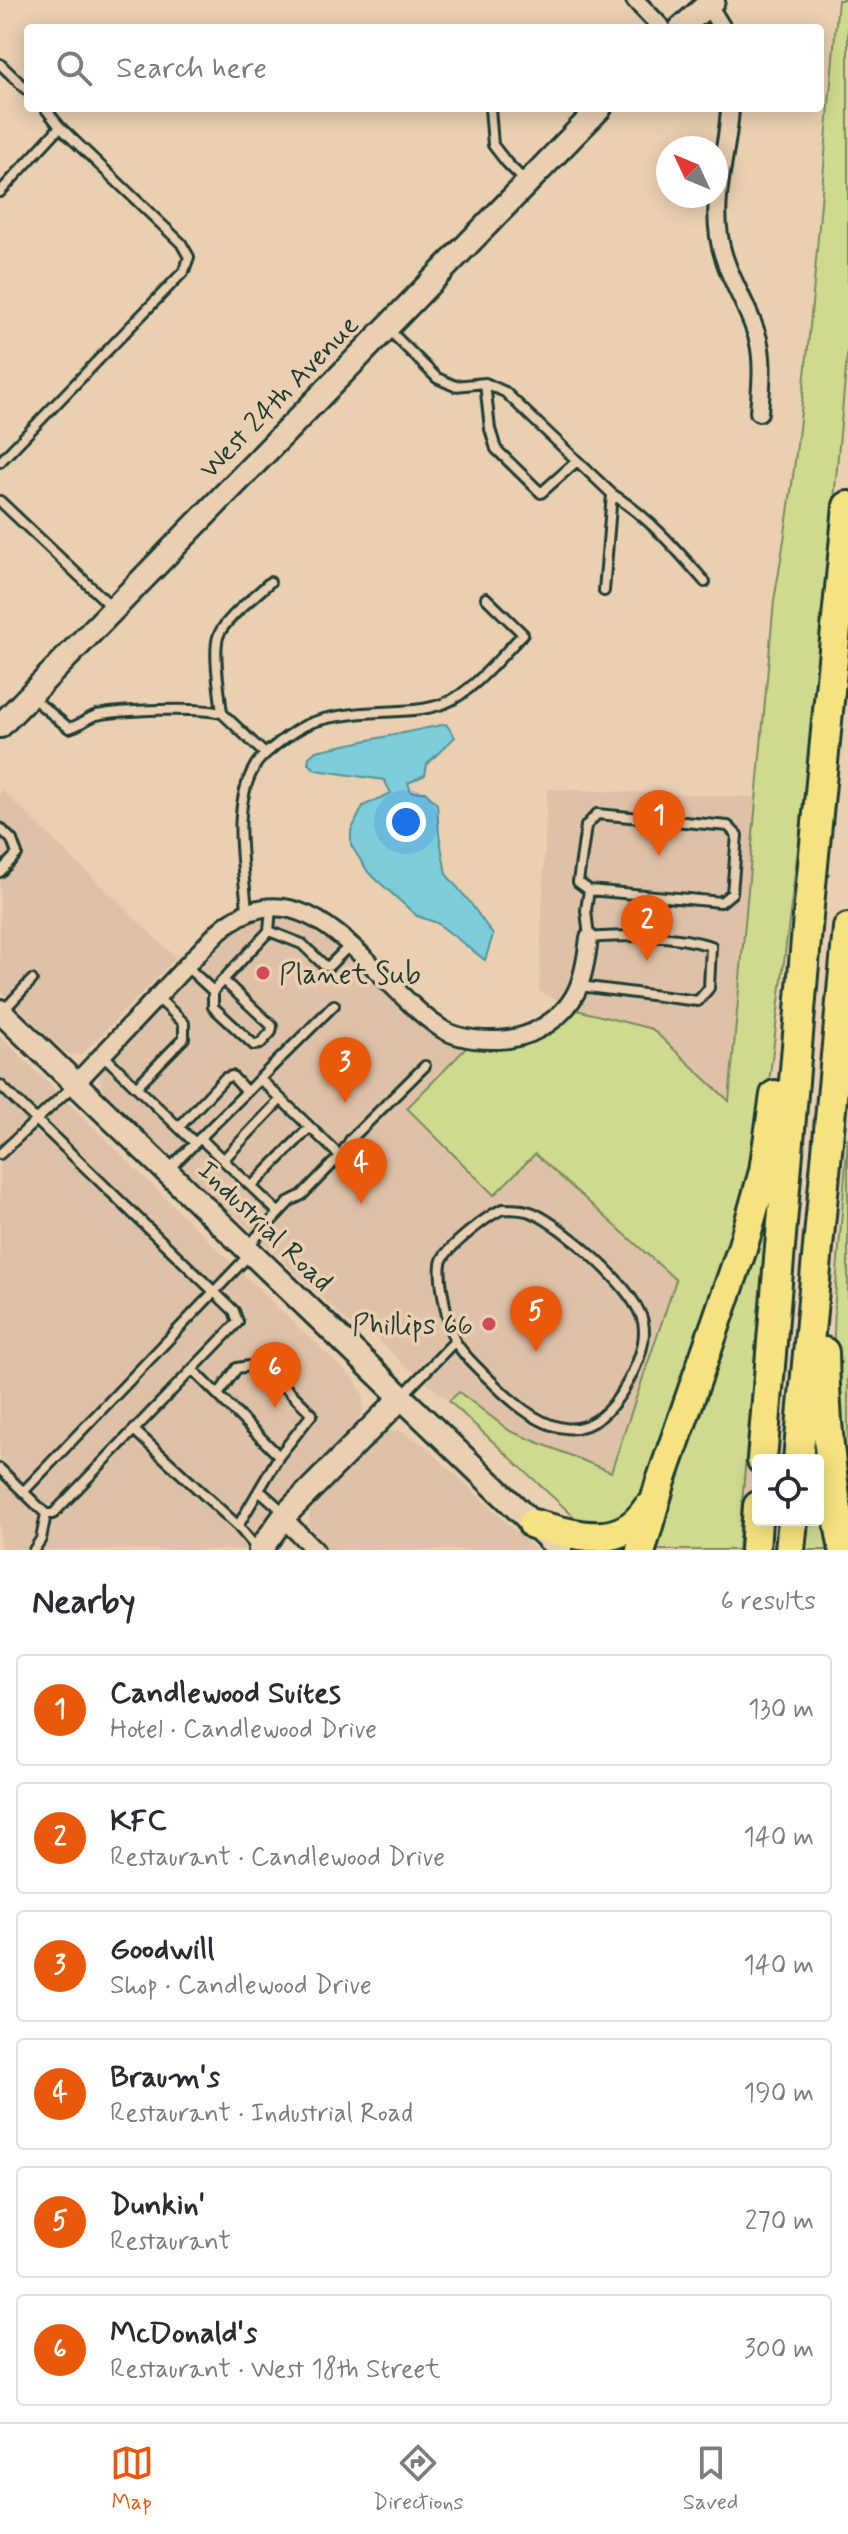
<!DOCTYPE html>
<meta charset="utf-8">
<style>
body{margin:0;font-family:Mynerve,sans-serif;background:#f7f7f7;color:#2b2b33}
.controls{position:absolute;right:24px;bottom:24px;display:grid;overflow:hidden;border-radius:8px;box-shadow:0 4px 20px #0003}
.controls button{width:72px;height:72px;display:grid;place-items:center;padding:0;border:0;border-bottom:2px solid #e1e1e2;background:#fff;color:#2b2b33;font:40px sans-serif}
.compass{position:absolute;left:656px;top:136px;width:72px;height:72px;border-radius:50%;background:#fff;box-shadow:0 4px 20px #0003;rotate:314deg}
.you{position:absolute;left:406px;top:822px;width:28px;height:28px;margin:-20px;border:6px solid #fff;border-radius:50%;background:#1a73e8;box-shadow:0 0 0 12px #1a73e833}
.badge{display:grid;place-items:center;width:52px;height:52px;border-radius:50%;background:#ea580c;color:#fff;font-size:26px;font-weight:700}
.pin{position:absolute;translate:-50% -66px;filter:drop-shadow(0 2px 4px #0008)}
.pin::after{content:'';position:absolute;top:42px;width:28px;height:24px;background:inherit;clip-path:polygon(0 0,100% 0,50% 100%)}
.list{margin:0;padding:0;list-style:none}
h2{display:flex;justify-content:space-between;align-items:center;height:104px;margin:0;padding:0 32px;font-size:34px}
h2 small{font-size:26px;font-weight:400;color:#7c7c81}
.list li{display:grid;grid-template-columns:52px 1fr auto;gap:24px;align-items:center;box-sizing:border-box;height:112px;margin:0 16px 16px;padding:0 16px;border:2px solid #e1e1e2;border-radius:8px}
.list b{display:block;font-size:30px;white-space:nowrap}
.list p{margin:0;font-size:26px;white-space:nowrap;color:#7c7c81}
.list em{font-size:26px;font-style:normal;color:#7c7c81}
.icon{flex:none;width:44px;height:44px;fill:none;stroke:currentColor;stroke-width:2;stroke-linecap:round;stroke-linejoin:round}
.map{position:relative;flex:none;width:848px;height:1550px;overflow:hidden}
.search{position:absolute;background:#fff;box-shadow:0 4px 20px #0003;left:24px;right:24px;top:24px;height:88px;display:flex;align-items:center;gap:20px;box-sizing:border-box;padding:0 28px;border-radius:8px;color:#7c7c81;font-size:30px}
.sheet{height:872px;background:#fff}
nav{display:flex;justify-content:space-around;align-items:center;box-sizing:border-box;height:112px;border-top:2px solid #e1e1e2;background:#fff;font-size:22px;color:#7c7c81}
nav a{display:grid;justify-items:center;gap:4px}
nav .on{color:#ea580c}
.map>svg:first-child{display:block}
.built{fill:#dfc1a7}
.green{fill:#cfda8e;stroke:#778c61;stroke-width:2}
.water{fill:#7dccda;stroke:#579398;stroke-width:2}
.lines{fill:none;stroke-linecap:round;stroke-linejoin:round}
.lane-casing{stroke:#1f3d34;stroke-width:14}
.street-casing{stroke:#1f3d34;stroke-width:22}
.secondary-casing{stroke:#1f3d34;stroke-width:28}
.highway-casing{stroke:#1f3d34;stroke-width:34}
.lane{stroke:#eacfb1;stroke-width:8}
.street{stroke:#eacfb1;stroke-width:16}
.secondary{stroke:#eacfb1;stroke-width:22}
.highway{stroke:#f6e281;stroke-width:28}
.poi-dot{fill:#d1495b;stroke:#eacfb1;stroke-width:3}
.labels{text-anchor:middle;stroke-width:7;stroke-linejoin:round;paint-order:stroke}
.street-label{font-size:28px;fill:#1f3d34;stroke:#eacfb1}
.poi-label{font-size:28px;fill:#1f3d34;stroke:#eacfb1;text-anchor:start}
</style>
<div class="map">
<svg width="848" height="1550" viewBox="0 0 848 1550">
<rect width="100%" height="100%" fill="#eacfb1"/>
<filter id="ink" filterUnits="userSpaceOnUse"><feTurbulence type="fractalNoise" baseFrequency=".0125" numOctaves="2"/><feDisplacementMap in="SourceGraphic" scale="16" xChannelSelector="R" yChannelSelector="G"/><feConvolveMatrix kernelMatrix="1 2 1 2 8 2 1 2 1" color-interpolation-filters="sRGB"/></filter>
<g filter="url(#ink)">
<path class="built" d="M0 788 176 958 81 1055 68 1054 60 1048 0 990Z
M547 789 757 797 729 1102 652 1029 577 1011 539 991Z
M257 915H293L325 932 417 1020 442 1038 453 1044 468 1046 408 1108 494 1194 535 1154 676 1280 611 1472 510 1431 460 1392 449 1401 402 1363 365 1327 359 1332 104 1094 99 1078 105 1064 114 1052 224 933Z
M0 1036 280 1310 354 1379 363 1395V1411L357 1422 281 1502 259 1528 246 1550H0Z
M399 1430 424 1445 536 1550H325L317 1543 309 1524 310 1508 315 1500 371 1442 389 1431Z"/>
<path class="green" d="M838 0H848V346L814 720 763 1131 734 1247 635 1511 630 1521 582 1524 449 1401 459 1392 510 1431 611 1472 676 1280 535 1154 494 1195 407 1108 468 1046C517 1052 537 1042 573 1009L652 1029 729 1101 774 601C809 403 820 200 838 0Z
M848 1137V1516L833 1368 835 1298Z
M757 1225 766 1226 738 1550H646Z
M816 1429 839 1550H805L808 1520H818V1460H813Z"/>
<path class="water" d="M446 724 455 737 427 764 425 775 408 783 411 792H425L437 804 439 834 446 874 469 901 493 935 485 960 437 923 417 916 368 872 351 845V831L363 806 391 793 384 780 316 770 308 763 309 757 316 751Z"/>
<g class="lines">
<g class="lane-casing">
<path id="lane" d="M0 64 28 91
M490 108 493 145 507 163 525 181
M0 192 60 127
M387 328 437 378 455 386 485 383 505 392 612 494C649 517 677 550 705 582
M485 383 490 429 496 449 541 493 577 461
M0 462 184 271 189 257 181 243 60 127 45 108
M0 501 113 608
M604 591 612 494
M30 696 69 728C80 726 86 718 97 715 122 710 197 707 222 713
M265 754 222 713C220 694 213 654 218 637 223 620 257 595 270 582
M0 828 12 840 17 854 0 872
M247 911C244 866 230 808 255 766 259 758 269 751 276 745 304 722 319 718 354 714 384 710 417 714 445 703 472 693 503 654 523 634L486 598
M269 931 302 944 325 966H329L350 945
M186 966 213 991V1007L254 1045 260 1044 271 1032 272 1026 223 980 213 991
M223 980 269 931 271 908
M580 986 698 1001 709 988 711 946C673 934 629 935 589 938L586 910 589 890 721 902 732 893 737 835 728 826 597 814 586 826 578 882 589 890
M2 1012 32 980
M103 1055 195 1143
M260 1079 340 1156
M0 1085 234 1311 238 1322 53 1514H46
M136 1087 184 1038V1023L157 997
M179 1127 225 1078 232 1076 246 1091
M200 1138 279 1213
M0 1154 75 1084
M223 1160 281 1099
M167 1171 334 1005
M252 1186 310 1127
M503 1209C513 1209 524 1209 533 1213 563 1226 636 1289 643 1322 647 1341 638 1363 629 1380 591 1452 546 1435 496 1386 483 1373 464 1357 455 1341 449 1328 435 1270 443 1258 451 1245 488 1215 503 1209Z
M247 1247 290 1201 302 1195 340 1156 351 1139 425 1066
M193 1370 279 1456 238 1526 258 1550
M218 1395 237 1368 262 1364 312 1414 279 1456
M402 1396 455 1341
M135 1431 238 1526
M0 1469 46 1514
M259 1490 285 1513
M24 1491 251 1253
M34 1550 41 1539 46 1514"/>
</g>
<g class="street-casing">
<path id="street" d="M635 0 662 28
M708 5 722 28
M730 108C728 151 712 193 719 236 724 273 748 303 758 339 764 362 761 388 759 412
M75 1084 219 931C307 854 375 985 439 1027 454 1038 474 1040 492 1040 508 1040 525 1037 539 1029 578 1008 584 979 589 938
M283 1518 315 1550"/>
</g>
<g class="secondary-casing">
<path id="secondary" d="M681 28 713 0
M0 726 600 108
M0 1011 560 1550
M260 1550 286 1514 402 1397"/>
</g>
<g class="highway-casing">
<path id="highway" d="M824 1352C825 1419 831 1484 844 1550
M762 1460 808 916 848 506
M798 1460 848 928
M533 1524C578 1536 620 1550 647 1509
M641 1550 660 1484 742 1249 764 1171 775 1095
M755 1550 758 1506
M790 1550 793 1520"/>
</g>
<use href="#lane" class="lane"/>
<use href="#street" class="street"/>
<use href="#secondary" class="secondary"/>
<use href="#highway" class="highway"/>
</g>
</g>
<g class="poi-dot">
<circle cx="263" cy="973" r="8"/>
<circle cx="489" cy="1324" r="8"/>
</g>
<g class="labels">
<g class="street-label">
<text transform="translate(278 396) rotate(-46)" y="10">West 24th Avenue</text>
<text transform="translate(266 1225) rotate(44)" y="10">Industrial Road</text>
</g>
<g class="poi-label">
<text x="279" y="983">Planet Sub</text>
<text x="473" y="1334" text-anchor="end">Phillips 66</text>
</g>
</g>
</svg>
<div class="controls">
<button><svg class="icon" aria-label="locate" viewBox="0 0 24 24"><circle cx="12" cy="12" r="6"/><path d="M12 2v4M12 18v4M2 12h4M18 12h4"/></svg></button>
</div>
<svg class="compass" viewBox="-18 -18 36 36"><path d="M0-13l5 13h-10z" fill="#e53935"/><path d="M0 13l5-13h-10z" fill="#7c7c81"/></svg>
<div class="you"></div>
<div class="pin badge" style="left:659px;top:856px">1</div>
<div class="pin badge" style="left:647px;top:961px">2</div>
<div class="pin badge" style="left:345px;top:1103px">3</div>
<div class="pin badge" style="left:361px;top:1204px">4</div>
<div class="pin badge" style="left:536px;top:1352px">5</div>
<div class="pin badge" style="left:275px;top:1408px">6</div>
<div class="search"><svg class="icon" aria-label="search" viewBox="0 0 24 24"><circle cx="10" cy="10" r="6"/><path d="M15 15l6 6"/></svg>Search here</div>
</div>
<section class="sheet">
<h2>Nearby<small>6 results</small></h2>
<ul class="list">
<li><span class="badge">1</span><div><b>Candlewood Suites</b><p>Hotel · Candlewood Drive</p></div><em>130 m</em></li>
<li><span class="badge">2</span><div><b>KFC</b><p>Restaurant · Candlewood Drive</p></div><em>140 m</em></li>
<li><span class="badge">3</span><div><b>Goodwill</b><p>Shop · Candlewood Drive</p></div><em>140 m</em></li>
<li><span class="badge">4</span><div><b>Braum's</b><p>Restaurant · Industrial Road</p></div><em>190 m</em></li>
<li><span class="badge">5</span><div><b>Dunkin'</b><p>Restaurant</p></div><em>270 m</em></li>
<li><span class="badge">6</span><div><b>McDonald's</b><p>Restaurant · West 18th Street</p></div><em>300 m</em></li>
</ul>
</section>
<nav>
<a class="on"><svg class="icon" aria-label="map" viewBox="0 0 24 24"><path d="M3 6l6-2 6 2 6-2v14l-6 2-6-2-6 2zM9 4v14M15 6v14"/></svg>Map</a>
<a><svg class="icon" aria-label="directions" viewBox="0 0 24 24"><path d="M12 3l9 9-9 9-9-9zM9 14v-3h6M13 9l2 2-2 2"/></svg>Directions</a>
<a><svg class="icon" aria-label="saved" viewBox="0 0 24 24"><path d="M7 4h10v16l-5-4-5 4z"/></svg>Saved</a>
</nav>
